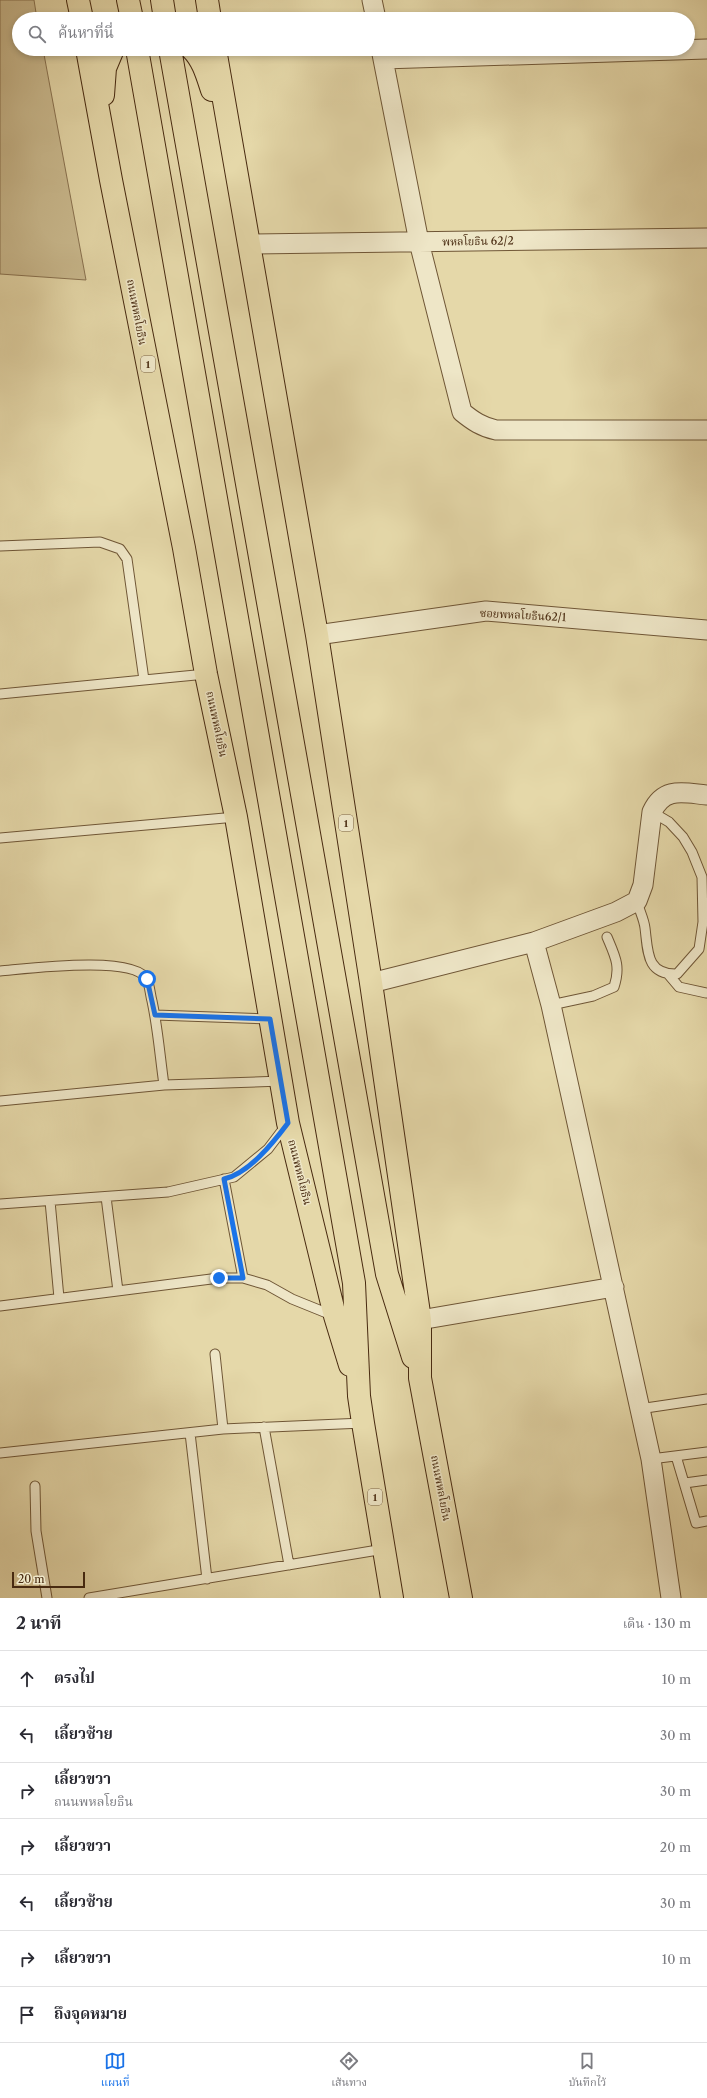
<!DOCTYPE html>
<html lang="th">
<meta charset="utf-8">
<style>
body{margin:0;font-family:"Libre Caslon Text","Noto Serif Thai",serif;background:#f2f2f3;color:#2b2b33}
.scale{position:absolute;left:12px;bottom:10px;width:73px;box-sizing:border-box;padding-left:4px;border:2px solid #482a10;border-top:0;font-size:11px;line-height:14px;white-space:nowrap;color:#482a10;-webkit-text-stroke:3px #eee6c7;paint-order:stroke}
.stop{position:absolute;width:12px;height:12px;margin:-9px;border:3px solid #1a73e8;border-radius:50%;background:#fff}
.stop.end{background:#1a73e8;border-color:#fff;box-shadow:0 1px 4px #0008}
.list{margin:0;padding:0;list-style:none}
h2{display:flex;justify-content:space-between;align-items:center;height:52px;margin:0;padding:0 16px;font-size:17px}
h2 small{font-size:13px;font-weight:400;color:#7c7c81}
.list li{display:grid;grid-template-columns:26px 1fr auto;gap:12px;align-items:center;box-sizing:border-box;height:56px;padding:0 16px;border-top:1px solid #e1e1e2}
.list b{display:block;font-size:15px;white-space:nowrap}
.list p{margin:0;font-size:13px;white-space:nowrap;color:#7c7c81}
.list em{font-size:13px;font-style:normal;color:#7c7c81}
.icon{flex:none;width:22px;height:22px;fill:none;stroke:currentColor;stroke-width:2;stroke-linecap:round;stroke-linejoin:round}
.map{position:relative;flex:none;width:707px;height:1598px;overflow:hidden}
.search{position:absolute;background:#fff;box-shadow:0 2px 6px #0003;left:12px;right:12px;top:12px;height:44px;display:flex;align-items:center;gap:10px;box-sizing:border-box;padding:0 14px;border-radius:22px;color:#7c7c81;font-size:15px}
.sheet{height:444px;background:#fff}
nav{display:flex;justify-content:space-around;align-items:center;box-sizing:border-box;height:56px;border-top:1px solid #e1e1e2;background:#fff;font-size:11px;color:#7c7c81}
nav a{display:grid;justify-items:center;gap:2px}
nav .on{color:#1a73e8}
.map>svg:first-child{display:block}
.green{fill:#caba8f;stroke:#897250}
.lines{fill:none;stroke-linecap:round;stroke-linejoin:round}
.lane-casing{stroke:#6f5636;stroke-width:11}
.street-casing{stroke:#6f5636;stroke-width:21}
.primary-casing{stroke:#482a10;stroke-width:24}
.lane{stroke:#eee6c7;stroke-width:9}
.street{stroke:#eee6c7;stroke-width:19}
.primary{stroke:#e5d8a9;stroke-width:22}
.route{stroke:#1a73e8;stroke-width:5}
.labels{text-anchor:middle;stroke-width:3;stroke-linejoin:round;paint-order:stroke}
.shield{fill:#eee6c7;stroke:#7a6247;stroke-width:1}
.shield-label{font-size:10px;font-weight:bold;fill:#482a10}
.street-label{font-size:11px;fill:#482a10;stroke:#eee6c7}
</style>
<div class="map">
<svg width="707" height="1598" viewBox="0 0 707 1598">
<rect width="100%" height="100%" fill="#e5d8a9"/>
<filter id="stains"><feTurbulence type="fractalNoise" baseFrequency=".005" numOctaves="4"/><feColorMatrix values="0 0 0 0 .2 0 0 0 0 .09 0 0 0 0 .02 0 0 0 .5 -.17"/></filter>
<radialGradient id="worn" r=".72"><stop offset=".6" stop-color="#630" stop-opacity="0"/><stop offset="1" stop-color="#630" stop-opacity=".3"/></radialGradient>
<path class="green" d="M0 0H34L37 19H19V49H43L86 280 0 274Z"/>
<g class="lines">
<g class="lane-casing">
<path id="lane" d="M0 546 100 542 120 549 127 559 144 680 206 674
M0 694 144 680
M0 838 236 817
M637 901C639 910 644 919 645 928 648 951 646 975 677 974L699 949 703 922 702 877 692 852 683 837 669 822 652 812
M0 971C25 969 136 954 147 980 150 986 150 994 152 1001 158 1029 160 1057 164 1085
M668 974 679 987 706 993
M551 1005 593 996 614 987C621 966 615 956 607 937
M155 1015 271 1019
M0 1101 164 1085 282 1081
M224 1179 243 1278
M106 1197 118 1291
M50 1201 59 1298
M0 1204 168 1192 234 1177 268 1149 287 1124
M0 1306 219 1278H243L267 1285 292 1299 334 1316
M215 1354 223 1429
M639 1409 707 1399
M264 1427 289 1565
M190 1433 207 1579
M0 1453 223 1429 363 1423
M676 1456 696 1523 707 1521
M651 1459 707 1452
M685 1483 707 1480
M35 1486 36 1531 47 1598
M89 1598 384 1549"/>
</g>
<g class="street-casing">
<path id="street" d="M372 0 376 19
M381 49 419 242 462 412C473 421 482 427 496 430H707
M383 59 707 49
M250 244 707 238
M317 635 486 611 707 630
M534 942 551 1005 651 1459 671 1598
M371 983 534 942 616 912 637 901 643 885 652 812C664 786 684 793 707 795
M420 1320 614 1287"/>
</g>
<g class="primary-casing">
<path id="primary" d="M78 0 82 19
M128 0 132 19
M162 0 165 19
M207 0 210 19
M87 49 111 180 184 548 206 674 236 817 288 1123 335 1316 350 1365
M137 49 354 1283 359 1396 363 1423 392 1598
M170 49 387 1274 413 1357
M192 49C203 60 207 75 212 90
M215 49 317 635 371 983 420 1320V1378L461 1598
M103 95 105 68 113 49"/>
</g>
<use href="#lane" class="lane"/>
<use href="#street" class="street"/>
<use href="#primary" class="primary"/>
</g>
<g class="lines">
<path class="route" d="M147 979 155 1015 270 1019 288 1123C273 1143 249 1173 224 1179L243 1278H219"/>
</g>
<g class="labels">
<g class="shield">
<rect x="141" y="356" width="14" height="16" rx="3"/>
<rect x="339" y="815" width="14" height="16" rx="3"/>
<rect x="368" y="1489" width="14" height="16" rx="3"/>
</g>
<g class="shield-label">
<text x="148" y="368">1</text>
<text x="346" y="827">1</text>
<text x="375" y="1501">1</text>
</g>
<g class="street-label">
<text transform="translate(478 241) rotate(-1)" y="4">พหลโยธิน 62/2</text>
<text transform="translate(137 312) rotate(79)" y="4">ถนนพหลโยธิน</text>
<text transform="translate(523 615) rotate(3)" y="4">ซอยพหลโยธิน62/1</text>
<text transform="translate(217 724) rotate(78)" y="4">ถนนพหลโยธิน</text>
<text transform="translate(300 1172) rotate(76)" y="4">ถนนพหลโยธิน</text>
<text transform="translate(441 1488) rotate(79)" y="4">ถนนพหลโยธิน</text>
</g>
</g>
<rect width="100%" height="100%" filter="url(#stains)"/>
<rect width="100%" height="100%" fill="url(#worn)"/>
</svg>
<div class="scale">20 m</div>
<div class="stop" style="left:147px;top:979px"></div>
<div class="stop end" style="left:219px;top:1278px"></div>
<div class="search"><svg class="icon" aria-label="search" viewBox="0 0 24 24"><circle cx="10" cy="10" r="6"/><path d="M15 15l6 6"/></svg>ค้นหาที่นี่</div>
</div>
<section class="sheet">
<h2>2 นาที<small>เดิน · 130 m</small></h2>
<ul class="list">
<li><svg class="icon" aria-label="ahead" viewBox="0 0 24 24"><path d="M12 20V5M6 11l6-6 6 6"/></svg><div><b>ตรงไป</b></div><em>10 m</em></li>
<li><svg class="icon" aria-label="left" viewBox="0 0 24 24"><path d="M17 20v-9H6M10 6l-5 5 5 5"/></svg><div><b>เลี้ยวซ้าย</b></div><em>30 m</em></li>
<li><svg class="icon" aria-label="right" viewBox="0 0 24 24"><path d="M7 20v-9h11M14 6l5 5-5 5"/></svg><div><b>เลี้ยวขวา</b><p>ถนนพหลโยธิน</p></div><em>30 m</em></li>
<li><svg class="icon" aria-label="right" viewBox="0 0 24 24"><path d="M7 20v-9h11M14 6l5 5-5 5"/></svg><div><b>เลี้ยวขวา</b></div><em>20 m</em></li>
<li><svg class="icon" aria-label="left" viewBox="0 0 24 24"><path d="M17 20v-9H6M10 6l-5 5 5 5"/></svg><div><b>เลี้ยวซ้าย</b></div><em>30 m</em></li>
<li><svg class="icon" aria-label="right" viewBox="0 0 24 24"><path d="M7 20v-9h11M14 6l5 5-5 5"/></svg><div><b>เลี้ยวขวา</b></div><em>10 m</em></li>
<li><svg class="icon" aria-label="arrive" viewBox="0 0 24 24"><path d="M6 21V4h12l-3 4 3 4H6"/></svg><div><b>ถึงจุดหมาย</b></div></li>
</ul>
</section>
<nav>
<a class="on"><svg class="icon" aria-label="map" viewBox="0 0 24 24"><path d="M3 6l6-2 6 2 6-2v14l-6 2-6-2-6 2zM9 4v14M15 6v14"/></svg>แผนที่</a>
<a><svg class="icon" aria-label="directions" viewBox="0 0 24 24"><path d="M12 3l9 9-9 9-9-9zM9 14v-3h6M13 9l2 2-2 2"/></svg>เส้นทาง</a>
<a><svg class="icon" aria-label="saved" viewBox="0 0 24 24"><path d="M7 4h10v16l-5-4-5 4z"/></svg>บันทึกไว้</a>
</nav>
